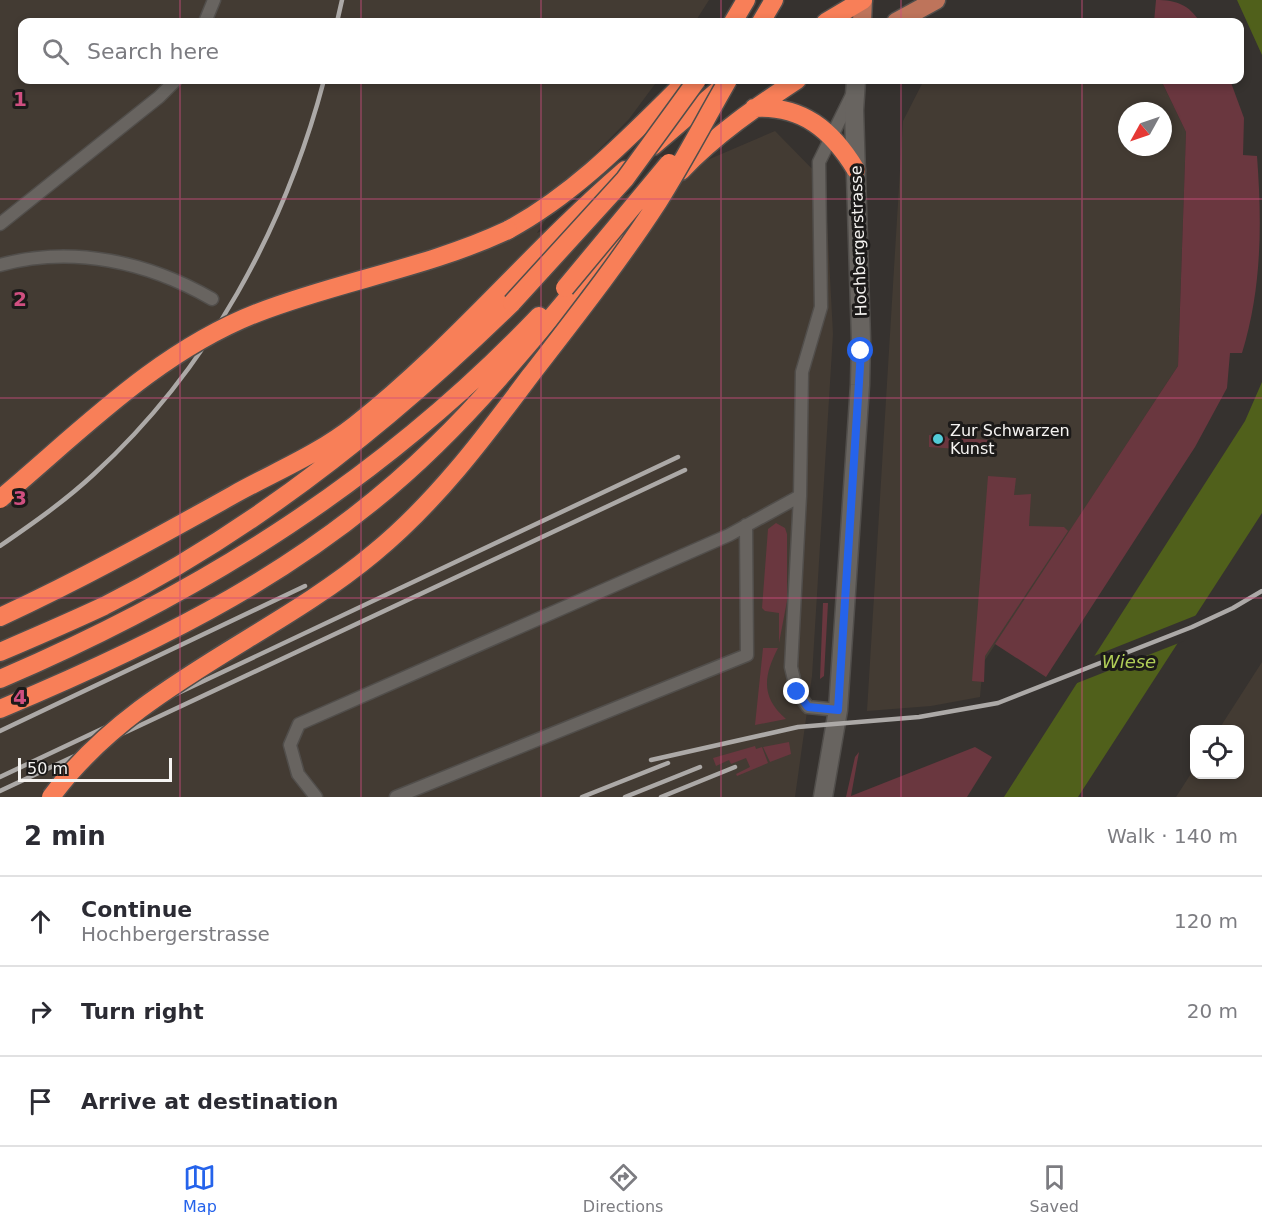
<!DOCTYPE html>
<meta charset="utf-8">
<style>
body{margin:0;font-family:"DejaVu Sans",sans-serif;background:#f7f7f7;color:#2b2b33}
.controls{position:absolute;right:18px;bottom:18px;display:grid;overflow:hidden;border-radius:12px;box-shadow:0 3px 9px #0003}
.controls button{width:54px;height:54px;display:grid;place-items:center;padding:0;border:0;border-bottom:2px solid #e1e1e2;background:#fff;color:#2b2b33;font:30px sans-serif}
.compass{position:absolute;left:1118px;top:102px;width:54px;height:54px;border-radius:50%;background:#fff;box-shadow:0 3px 9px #0003;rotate:230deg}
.scale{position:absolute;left:18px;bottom:15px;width:154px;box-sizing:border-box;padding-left:6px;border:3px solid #f5f3f1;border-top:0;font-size:16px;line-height:21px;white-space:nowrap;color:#f5f3f1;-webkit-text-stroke:4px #1c1a19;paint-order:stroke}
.stop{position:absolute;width:18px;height:18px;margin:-14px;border:4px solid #2563eb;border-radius:50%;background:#fff}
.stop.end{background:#2563eb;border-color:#fff;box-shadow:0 2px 6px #0008}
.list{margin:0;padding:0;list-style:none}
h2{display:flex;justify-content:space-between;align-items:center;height:78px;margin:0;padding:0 24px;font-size:26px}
h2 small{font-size:20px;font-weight:400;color:#7c7c81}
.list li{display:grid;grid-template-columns:39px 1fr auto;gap:18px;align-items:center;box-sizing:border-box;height:90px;padding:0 24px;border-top:2px solid #e1e1e2}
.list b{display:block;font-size:22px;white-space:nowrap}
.list p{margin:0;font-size:20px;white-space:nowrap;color:#7c7c81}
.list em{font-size:20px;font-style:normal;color:#7c7c81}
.icon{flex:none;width:33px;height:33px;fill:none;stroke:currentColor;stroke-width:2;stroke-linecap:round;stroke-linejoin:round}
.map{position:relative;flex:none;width:1262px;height:797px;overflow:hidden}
.search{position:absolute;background:#fff;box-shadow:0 3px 9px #0003;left:18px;right:18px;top:18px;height:66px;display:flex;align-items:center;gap:15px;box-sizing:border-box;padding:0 21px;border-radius:12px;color:#7c7c81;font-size:22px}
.sheet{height:348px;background:#fff}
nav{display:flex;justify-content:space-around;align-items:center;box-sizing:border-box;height:84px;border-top:2px solid #e1e1e2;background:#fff;font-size:16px;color:#7c7c81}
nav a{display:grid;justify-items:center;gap:3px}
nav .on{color:#2563eb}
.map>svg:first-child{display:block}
.built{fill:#433b33;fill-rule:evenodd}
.green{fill:#6a373f}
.water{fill:#50601b}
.pier{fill:#36322f}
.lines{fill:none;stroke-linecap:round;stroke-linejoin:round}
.lane-casing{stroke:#514e4b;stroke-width:15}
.secondary-casing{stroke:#514e4b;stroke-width:21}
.primary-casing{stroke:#514e4b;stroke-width:21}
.highway-casing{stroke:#514e4b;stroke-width:21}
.lane{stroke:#686460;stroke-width:12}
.secondary{stroke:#686460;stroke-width:18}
.primary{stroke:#be745b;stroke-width:18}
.highway{stroke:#f87f58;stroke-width:18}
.rail{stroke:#aca9a7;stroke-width:4.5}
.highway-bridge-casing{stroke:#514e4b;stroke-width:21;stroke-linecap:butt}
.highway-bridge{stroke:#f87f58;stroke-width:18}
.route{stroke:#2563eb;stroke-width:8}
.grid{fill:none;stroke:#cf4f80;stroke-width:1.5;stroke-opacity:0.55}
.poi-dot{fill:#52cbd7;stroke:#1c1a19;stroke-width:2}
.labels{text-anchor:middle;stroke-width:6;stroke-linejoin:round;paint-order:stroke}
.street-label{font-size:16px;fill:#f5f3f1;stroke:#1c1a19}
.poi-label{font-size:16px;fill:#f5f3f1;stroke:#1c1a19;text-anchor:start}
.water-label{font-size:18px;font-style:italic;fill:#b0cd57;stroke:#1c1a19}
.grid-label{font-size:20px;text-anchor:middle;font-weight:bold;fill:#cf4f80;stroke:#1c1a19;stroke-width:6;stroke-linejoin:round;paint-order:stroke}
</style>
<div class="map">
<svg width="1262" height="797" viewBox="0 0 1262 797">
<rect width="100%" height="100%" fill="#36322f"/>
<path class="built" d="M0 0H709L695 22H22V80H658L629 119 578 171 537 233 775 131 825 182 833 334 812 676 795 797H0Z
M924 80H1161L1186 132 1178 366 983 663 980 697 931 706 867 711 903 121ZM1127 111H1163V147H1127Z
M1262 662V797H1176L1194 769V774H1240V730L1219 729Z"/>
<path class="green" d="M1156 0C1177 0 1189 5 1200 22H1154Z
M1161 80H1230L1244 118 1243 155 1257 156C1262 223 1262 288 1242 353H1230L1227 388 1195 447 1046 677 995 644 1178 366 1186 132Z
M929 435 989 440 988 451 929 447Z
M988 476 1016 478 1014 495 1031 494 1029 526 1064 527 1068 531 985 656 984 682 972 681Z
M776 523 785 528 787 534V601L779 643V613L765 611 762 608 768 529Z
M823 603H828L824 676 820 679Z
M763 648H778C764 675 760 697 786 719L755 725Z
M789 742 791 754 770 762 763 747Z
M755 746 756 749 762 747 768 763 737 776 736 774 750 767 746 758 731 764 729 760 716 766 713 758Z
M975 747 992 757 967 797H846L855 757 859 752 851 796Z"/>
<path class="water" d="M1237 0H1262V55Z
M1262 382V513L1078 797H1004L1245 421Z"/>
<path class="pier" d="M1202 613 1184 641 1072 685 1089 658Z"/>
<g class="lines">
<g class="lane-casing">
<path id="lane" d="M205 22 214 0
M0 224 159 97 176 80
M0 265C73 245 148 262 212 299
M800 496 791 667 797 692 808 707 838 710
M316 797 298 774 290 745 299 724 729 535 800 496 802 372 821 307 819 162 852 95
M396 797 747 655 746 525"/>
</g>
<g class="secondary-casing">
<path id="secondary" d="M823 797 838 710 860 385 861 340 854 110 856 80"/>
</g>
<g class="primary-casing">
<path id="primary" d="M862 22 863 0
M896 22 936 0"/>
</g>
<g class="highway-casing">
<path id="highway" d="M733 22 746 0
M761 22 774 0
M826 22 863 0
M754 108C802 105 832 130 856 170
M653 146 723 86
M681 171C715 135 756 107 797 80
M508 230C578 192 631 135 687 80
M0 617C80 580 156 538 233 495 274 472 317 455 355 425 453 348 531 251 625 170
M0 652C35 637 70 622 104 606 256 530 391 421 512 303
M0 679C205 591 384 478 539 316
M0 709C160 642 311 568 436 445 513 370 576 283 650 204"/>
</g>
<use href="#lane" class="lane"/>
<use href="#secondary" class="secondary"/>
<use href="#primary" class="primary"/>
<use href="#highway" class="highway"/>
<path class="rail" d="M337 22 342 0
M0 546C32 524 65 501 94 474 208 370 285 228 324 80
M0 731 305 586
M651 760 798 727 919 717 998 703 1192 627 1233 608 1262 591
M0 777 678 457
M0 791 685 470
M582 797 668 763
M625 797 700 767
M661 797 735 767"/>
<g class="highway-bridge-casing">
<path id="highway-bridge" d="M565 288 669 163
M512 303 625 179 697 80
M0 499C81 431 157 352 257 313 339 281 427 268 508 230
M51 797C132 686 271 639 374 553 435 503 483 439 530 376 574 319 619 262 658 202 683 162 705 120 728 80"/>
</g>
<use href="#highway-bridge" class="highway-bridge"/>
</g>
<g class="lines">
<path class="route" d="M797 692 808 707 838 710 861 351"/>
</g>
<path class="grid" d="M180 0V22M361 0V22M541 0V22M721 0V22M901 0V22M1082 0V22M180 80V797M361 80V797M541 80V797M721 80V797M901 80V797M1082 80V797M0 199H1262M0 398H1262M0 598H1262"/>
<circle class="poi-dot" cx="938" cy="439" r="6"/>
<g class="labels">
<g class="street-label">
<text transform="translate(858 241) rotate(-92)" y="6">Hochbergerstrasse</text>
</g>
<g class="poi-label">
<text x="950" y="436">Zur Schwarzen<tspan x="950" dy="18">Kunst</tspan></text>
</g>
<g class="water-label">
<text x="1129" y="668">Wiese</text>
</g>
</g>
<g class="grid-label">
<text x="20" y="106">1</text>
<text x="20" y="306">2</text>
<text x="20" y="505">3</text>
<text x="20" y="704">4</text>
</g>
</svg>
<div class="controls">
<button><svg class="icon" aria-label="locate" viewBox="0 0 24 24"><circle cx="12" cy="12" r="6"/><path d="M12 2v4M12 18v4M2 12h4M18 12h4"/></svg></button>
</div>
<svg class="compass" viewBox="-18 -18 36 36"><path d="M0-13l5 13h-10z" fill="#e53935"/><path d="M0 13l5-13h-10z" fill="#7c7c81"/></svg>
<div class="scale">50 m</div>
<div class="stop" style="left:861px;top:351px"></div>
<div class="stop end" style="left:797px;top:692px"></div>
<div class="search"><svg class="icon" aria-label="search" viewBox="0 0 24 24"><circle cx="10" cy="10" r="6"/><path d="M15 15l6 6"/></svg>Search here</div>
</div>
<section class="sheet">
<h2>2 min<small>Walk · 140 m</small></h2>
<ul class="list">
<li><svg class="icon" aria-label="ahead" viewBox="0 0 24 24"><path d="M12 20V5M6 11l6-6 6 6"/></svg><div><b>Continue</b><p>Hochbergerstrasse</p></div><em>120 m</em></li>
<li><svg class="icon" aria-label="right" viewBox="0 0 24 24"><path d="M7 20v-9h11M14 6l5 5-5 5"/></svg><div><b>Turn right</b></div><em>20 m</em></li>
<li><svg class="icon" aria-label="arrive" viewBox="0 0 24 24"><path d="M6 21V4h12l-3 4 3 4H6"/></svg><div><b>Arrive at destination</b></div></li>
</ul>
</section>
<nav>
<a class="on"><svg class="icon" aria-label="map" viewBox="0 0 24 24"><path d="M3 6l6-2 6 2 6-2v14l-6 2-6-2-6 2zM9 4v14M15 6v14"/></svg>Map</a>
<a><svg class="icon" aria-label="directions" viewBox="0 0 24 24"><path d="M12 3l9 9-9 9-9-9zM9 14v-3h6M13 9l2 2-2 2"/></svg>Directions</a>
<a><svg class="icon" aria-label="saved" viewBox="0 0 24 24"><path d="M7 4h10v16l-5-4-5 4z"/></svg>Saved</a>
</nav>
